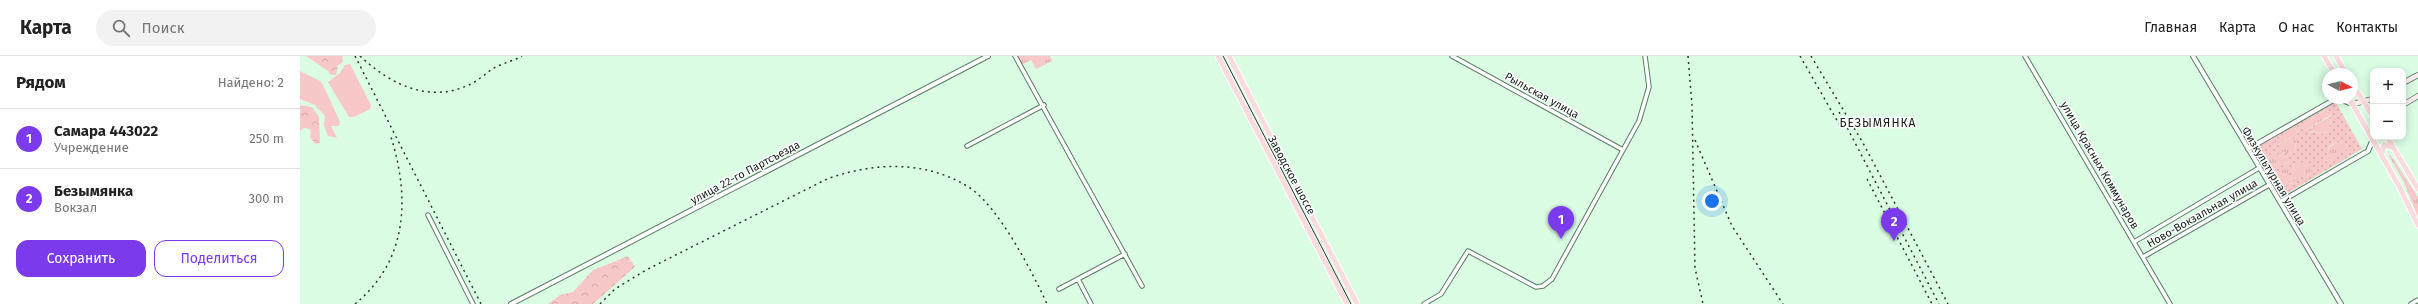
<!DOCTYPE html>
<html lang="ru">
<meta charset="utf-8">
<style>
body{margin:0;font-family:"Fira Sans",sans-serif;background:#f2f2f2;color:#222}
.controls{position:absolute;right:12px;top:12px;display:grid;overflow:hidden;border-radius:8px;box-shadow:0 2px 10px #0003}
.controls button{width:36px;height:36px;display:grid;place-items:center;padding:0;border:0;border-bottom:1px solid #e0e0e0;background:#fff;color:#222;font:20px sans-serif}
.compass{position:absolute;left:2022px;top:12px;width:36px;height:36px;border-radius:50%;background:#fff;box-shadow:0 2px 10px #0003;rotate:97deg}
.you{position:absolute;left:1412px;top:145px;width:14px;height:14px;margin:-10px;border:3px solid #fff;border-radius:50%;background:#1a73e8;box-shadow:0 0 0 6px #1a73e833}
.badge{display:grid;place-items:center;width:26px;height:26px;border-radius:50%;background:#7c3aed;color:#fff;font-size:13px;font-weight:700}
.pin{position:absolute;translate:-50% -33px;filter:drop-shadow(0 1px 2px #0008)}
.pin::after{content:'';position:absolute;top:21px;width:14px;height:12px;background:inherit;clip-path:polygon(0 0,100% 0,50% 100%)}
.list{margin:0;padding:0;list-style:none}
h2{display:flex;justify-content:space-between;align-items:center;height:52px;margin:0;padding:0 16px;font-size:17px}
h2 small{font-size:13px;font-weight:400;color:#767676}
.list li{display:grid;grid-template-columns:26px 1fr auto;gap:12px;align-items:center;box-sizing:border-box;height:60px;padding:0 16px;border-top:1px solid #e0e0e0}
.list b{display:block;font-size:15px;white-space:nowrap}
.list p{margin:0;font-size:13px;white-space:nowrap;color:#767676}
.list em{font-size:13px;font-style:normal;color:#767676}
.actions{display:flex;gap:8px;padding:12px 16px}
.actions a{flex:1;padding:9px 0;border:1px solid #7c3aed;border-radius:12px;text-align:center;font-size:14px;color:#7c3aed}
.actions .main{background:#7c3aed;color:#fff}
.icon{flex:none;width:22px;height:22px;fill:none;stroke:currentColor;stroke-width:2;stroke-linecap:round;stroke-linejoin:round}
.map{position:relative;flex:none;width:2118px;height:248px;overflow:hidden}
header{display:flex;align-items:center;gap:24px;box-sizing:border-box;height:56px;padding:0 20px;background:#fff;border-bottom:1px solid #e0e0e0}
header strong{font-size:19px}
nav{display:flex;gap:22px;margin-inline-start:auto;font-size:14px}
.search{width:280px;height:36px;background:#f2f2f2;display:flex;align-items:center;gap:10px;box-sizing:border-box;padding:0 14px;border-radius:22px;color:#767676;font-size:15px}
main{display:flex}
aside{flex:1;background:#fff}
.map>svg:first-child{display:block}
.grass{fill:url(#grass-tufts)}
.forest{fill:url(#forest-crowns)}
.park{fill:url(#park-dots);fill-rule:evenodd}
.garden{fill:#f8c8c8}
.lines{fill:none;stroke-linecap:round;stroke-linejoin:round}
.minor-casing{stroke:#5b7b65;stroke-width:5.5}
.tertiary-casing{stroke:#5b7b65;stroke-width:6}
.secondary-casing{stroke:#5b7b65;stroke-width:6}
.primary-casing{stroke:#fff;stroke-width:7}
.minor{stroke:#fff;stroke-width:3.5}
.tertiary{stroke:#fff;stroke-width:4}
.secondary{stroke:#fceeee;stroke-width:4.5}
.primary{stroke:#fadcdc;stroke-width:5}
.tram{stroke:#29382d;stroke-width:1}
.rail{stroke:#29382d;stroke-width:1.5;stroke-dasharray:2 4;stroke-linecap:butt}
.labels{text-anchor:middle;stroke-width:3;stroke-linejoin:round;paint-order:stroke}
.street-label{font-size:11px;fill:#121f16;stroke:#fff}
.neighbourhood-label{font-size:12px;letter-spacing:1px;fill:#121f16;stroke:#fff}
</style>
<header>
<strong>Карта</strong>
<div class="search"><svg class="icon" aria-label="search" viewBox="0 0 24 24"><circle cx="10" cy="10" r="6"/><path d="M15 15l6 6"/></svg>Поиск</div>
<nav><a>Главная</a><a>Карта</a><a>О нас</a><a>Контакты</a></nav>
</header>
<main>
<aside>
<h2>Рядом<small>Найдено: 2</small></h2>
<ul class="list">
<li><span class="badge">1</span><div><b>Самара 443022</b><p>Учреждение</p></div><em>250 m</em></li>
<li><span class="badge">2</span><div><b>Безымянка</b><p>Вокзал</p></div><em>300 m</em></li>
</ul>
<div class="actions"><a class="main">Сохранить</a><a>Поделиться</a></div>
</aside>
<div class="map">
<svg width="2118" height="248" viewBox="0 0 2118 248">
<defs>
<pattern id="grass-tufts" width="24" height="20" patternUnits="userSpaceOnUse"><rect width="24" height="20" fill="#f8c8c8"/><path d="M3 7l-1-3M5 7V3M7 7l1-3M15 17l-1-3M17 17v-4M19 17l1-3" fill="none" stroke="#d4abab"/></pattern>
<pattern id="forest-crowns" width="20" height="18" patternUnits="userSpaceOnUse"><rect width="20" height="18" fill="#f8c8c8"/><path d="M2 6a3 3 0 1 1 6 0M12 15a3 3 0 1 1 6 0" fill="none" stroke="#d4abab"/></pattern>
<pattern id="park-dots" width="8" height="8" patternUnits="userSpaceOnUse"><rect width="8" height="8" fill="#f8c8c8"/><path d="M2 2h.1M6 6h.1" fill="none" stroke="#d4abab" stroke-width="1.8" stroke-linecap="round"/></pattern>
</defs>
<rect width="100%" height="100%" fill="#dafde4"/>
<path class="grass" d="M716 0H750L752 5 736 13 731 4 721 9Z
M2028 53 2031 59 2006 74 1997 70Z
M2031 62 2029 75 2023 78 2008 74Z
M1995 72 1998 77 1973 92 1970 87Z
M1998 79 1994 96 1990 98 1975 94Z
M2037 86 2049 93 2025 106 2029 91Z
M1973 97 1987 101 1989 106 1972 116 1965 102Z
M2090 98 2118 141V162L2104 126 2089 100Z
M1998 106 2018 112 1989 129 1994 108Z
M1991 108 1985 131 1981 133 1973 118Z"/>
<path class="forest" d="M6 0H43L42 7 38 9 36 19H31L28 15Z
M0 49 12 51 19 61 20 87 15 88 10 81 11 77 10 73 4 72 0 75Z
M328 200 335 211 293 248H248L260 239 273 236 293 214Z"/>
<path class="park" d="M2035 45 2062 93 1983 140 1955 92ZM2027 53 2031 60 2006 74 1998 70ZM2031 62 2029 75 2023 78 2009 75ZM1995 72 1998 77 1973 92 1971 87ZM1998 79 1994 96 1990 98 1976 94ZM2037 86 2048 93 2025 106 2029 90ZM1973 97 1987 101 1989 106 1972 115 1965 102ZM1998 106 2017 112 1989 129 1994 109ZM1990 109 1985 131 1981 132 1973 118Z"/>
<path class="garden" d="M50 8 71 49 70 53 54 61H49L28 26 40 17 45 9Z
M0 15 20 25 23 29 40 66 39 70H31L37 82 28 80 24 70 25 60 15 49 0 43Z"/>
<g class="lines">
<g class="minor-casing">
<path id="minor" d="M715 0 842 230
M1152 0 1323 94
M1725 0 1870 248
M667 90 744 49
M128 159 173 248
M1834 186 1959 112
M1843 201 1969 129
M778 223 791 248
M759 233 825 198
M1124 248 1141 238 1168 195 1236 231 1243 230 1252 223 1339 65 1349 31 1345 0
M2111 248 2118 244"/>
</g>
<g class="tertiary-casing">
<path id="tertiary" d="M1893 0 2041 248
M2037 42 2052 48
M1948 93 2037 42
M1980 146 2068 95 2073 83
M211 248 688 0"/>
</g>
<g class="secondary-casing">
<path id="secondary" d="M2103 27 2118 19
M2053 48 2073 43
M2103 49 2118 40"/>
</g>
<g class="primary-casing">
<path id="primary" d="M918 0 1047 248
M929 0 1057 248
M2024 0 2035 18
M2036 0 2046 18
M2052 27 2073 61
M2049 42 2099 130 2118 169
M2087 81 2118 133
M2082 97 2084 89 2092 91"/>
</g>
<use href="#minor" class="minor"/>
<use href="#tertiary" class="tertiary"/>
<use href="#secondary" class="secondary"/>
<use href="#primary" class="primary"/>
<path class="tram" d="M923 0 1051 248"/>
<path class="rail" d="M55 0 181 248
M60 0C91 29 130 48 171 28 179 24 186 17 194 12 203 7 213 5 222 0
M1388 0 1392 49 1395 212 1403 248
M1500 0 1539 68
M1511 0 1563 87 1648 248
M1539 56 1639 248
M1395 84 1432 170 1483 248
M1567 123 1632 248
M55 248C109 204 110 139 90 78
M300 248 315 233 346 214 527 123C574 106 627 104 670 132 698 150 733 217 747 248"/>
</g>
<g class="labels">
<g class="street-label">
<text transform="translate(1242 39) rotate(29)" y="4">Рыльская улица</text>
<text transform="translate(1800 109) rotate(60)" y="4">улица Красных Коммунаров</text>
<text transform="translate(445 116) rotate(-28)" y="4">улица 22-го Партсъезда</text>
<text transform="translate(992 119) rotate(62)" y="4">Заводское шоссе</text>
<text transform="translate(1974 120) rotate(59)" y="4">Физкультурная улица</text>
<text transform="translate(1902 157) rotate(-30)" y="4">Ново-Вокзальная улица</text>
</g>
<g class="neighbourhood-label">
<text x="1578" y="71">БЕЗЫМЯНКА</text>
</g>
</g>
</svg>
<div class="controls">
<button>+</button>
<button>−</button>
</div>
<svg class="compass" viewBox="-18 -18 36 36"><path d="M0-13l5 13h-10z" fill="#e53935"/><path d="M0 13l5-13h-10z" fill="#767676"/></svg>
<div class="you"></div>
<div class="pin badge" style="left:1261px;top:183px">1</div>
<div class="pin badge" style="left:1594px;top:185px">2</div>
</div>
</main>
